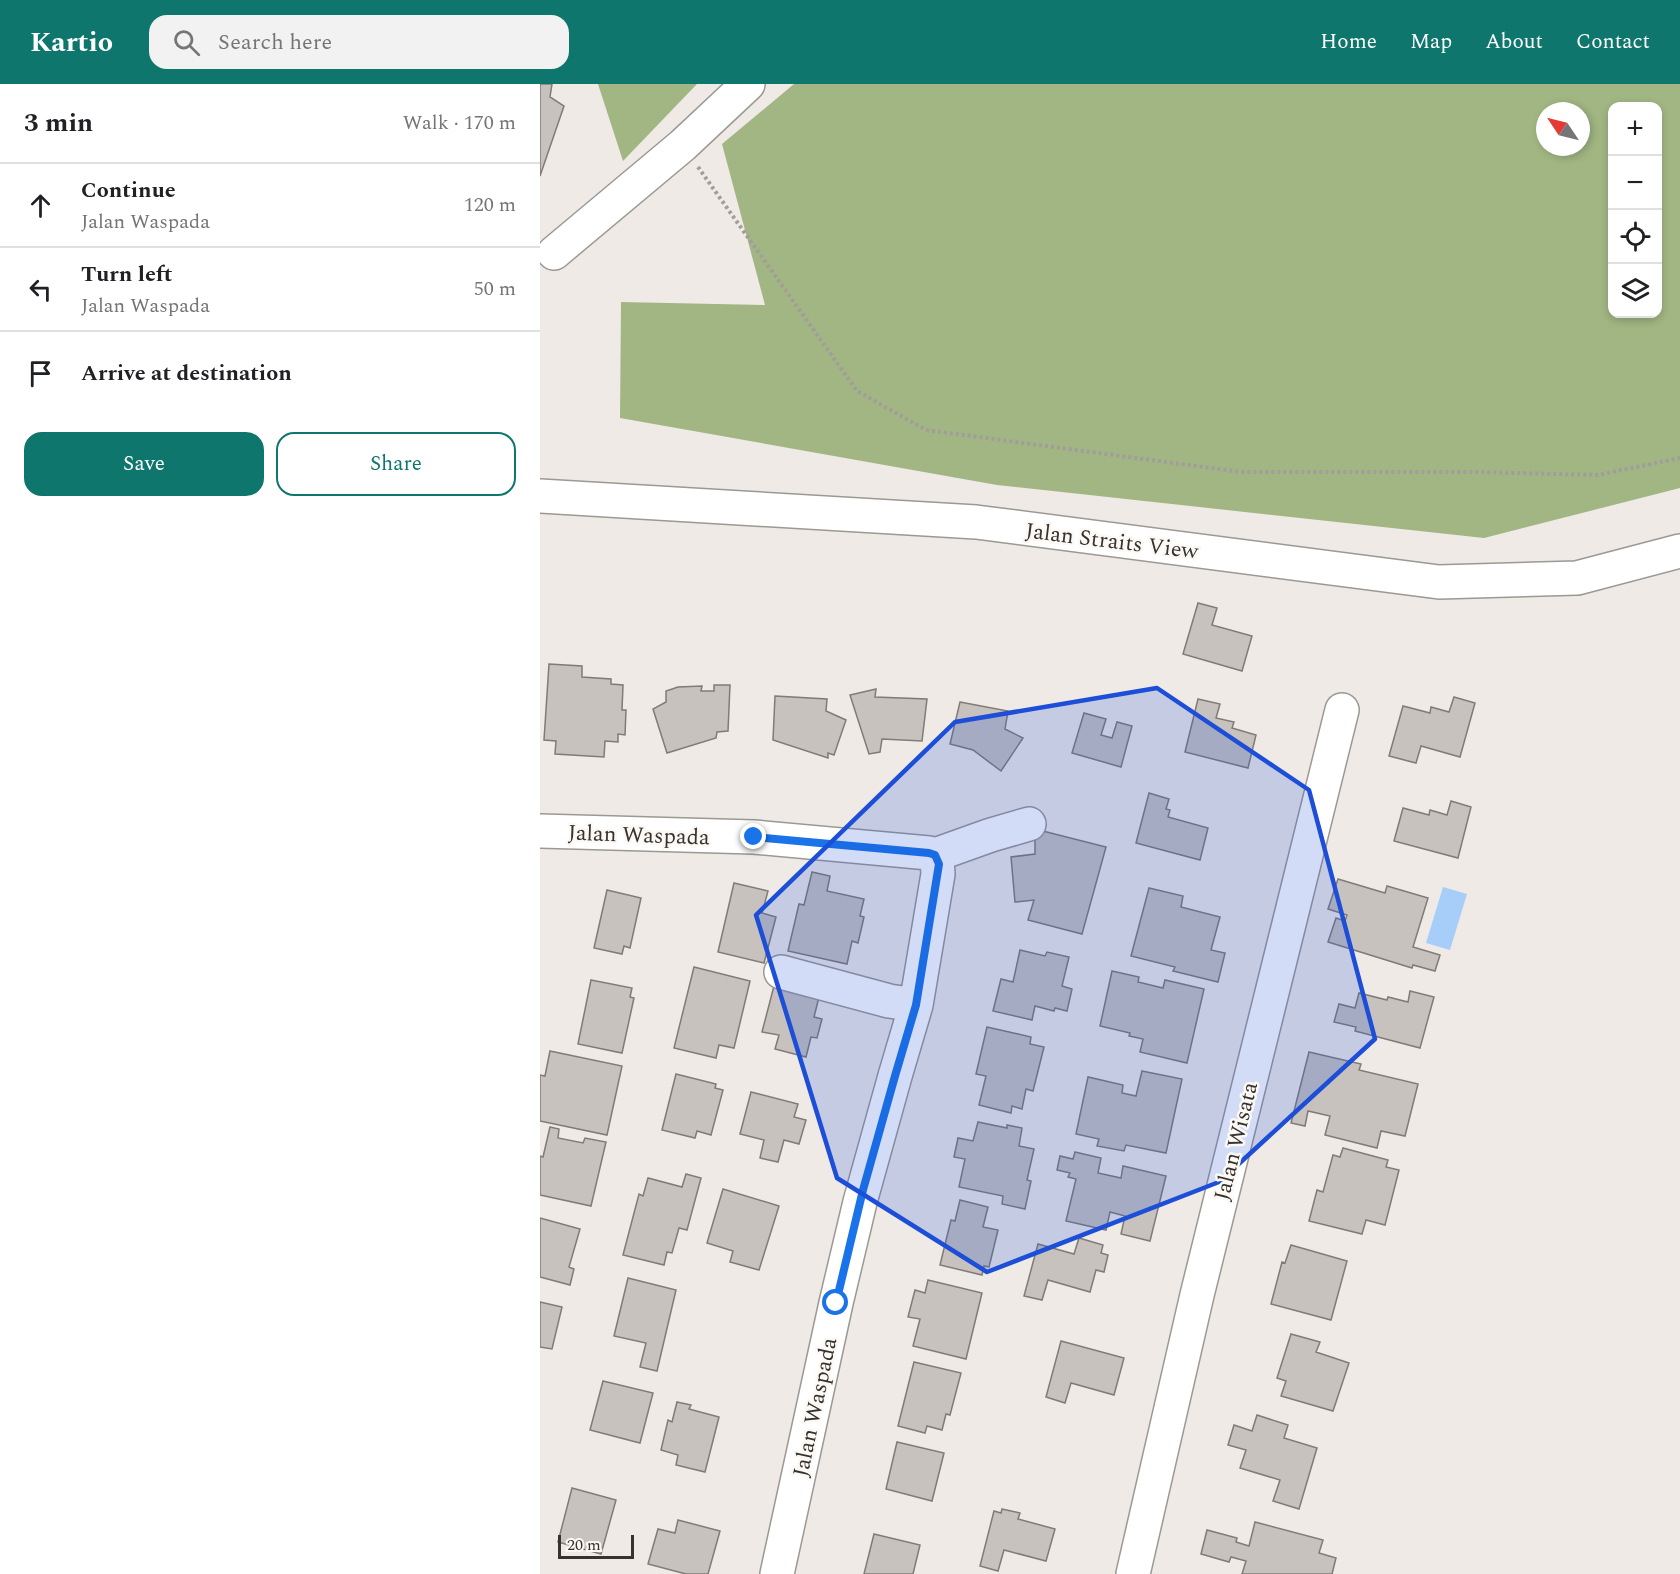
<!DOCTYPE html>
<meta charset="utf-8">
<style>
body{margin:0;font-family:Spectral,serif;background:#f2f2f2;color:#202124}
.controls{position:absolute;right:18px;top:18px;display:grid;overflow:hidden;border-radius:12px;box-shadow:0 3px 9px #0003}
.controls button{width:54px;height:54px;display:grid;place-items:center;padding:0;border:0;border-bottom:2px solid #e0e0e0;background:#fff;color:#202124;font:30px sans-serif}
.compass{position:absolute;left:996px;top:18px;width:54px;height:54px;border-radius:50%;background:#fff;box-shadow:0 3px 9px #0003;rotate:305deg}
.scale{position:absolute;left:18px;bottom:15px;width:76px;box-sizing:border-box;padding-left:6px;border:3px solid #353331;border-top:0;font-size:16px;line-height:21px;white-space:nowrap;color:#353331;-webkit-text-stroke:4px #fcf8f3;paint-order:stroke}
.stop{position:absolute;width:18px;height:18px;margin:-14px;border:4px solid #1a73e8;border-radius:50%;background:#fff}
.stop.end{background:#1a73e8;border-color:#fff;box-shadow:0 2px 6px #0008}
.list{margin:0;padding:0;list-style:none}
h2{display:flex;justify-content:space-between;align-items:center;height:78px;margin:0;padding:0 24px;font-size:26px}
h2 small{font-size:20px;font-weight:400;color:#757577}
.list li{display:grid;grid-template-columns:39px 1fr auto;gap:18px;align-items:center;box-sizing:border-box;height:84px;padding:0 24px;border-top:2px solid #e0e0e0}
.list b{display:block;font-size:22px;white-space:nowrap}
.list p{margin:0;font-size:20px;white-space:nowrap;color:#757577}
.list em{font-size:20px;font-style:normal;color:#757577}
.actions{display:flex;gap:12px;padding:18px 24px}
.actions a{flex:1;padding:14px 0;border:2px solid #0f766e;border-radius:18px;text-align:center;font-size:21px;color:#0f766e}
.actions .main{background:#0f766e;color:#fff}
.icon{flex:none;width:33px;height:33px;fill:none;stroke:currentColor;stroke-width:2;stroke-linecap:round;stroke-linejoin:round}
.map{position:relative;flex:none;width:1140px;height:1490px;overflow:hidden}
header{display:flex;align-items:center;gap:36px;box-sizing:border-box;height:84px;padding:0 30px;background:#0f766e;color:#fff}
header strong{font-size:28px}
nav{display:flex;gap:33px;margin-inline-start:auto;font-size:21px}
.search{width:420px;height:54px;background:#f2f2f2;display:flex;align-items:center;gap:15px;box-sizing:border-box;padding:0 21px;border-radius:18px;color:#757577;font-size:22px}
main{display:flex}
aside{flex:1;background:#fff}
.map>svg:first-child{display:block}
.forest{fill:#a2b683;fill-rule:evenodd}
.water{fill:#a7cdf9}
.building{fill:#c7c2be;stroke:#807b77;stroke-width:1.5}
.lines{fill:none;stroke-linecap:round;stroke-linejoin:round}
.minor-casing{stroke:#9c9893;stroke-width:36}
.path{stroke:#a19d9a;stroke-width:4;stroke-dasharray:3 3;stroke-linecap:butt}
.minor{stroke:#fff;stroke-width:33}
.route{stroke:#1a73e8;stroke-width:8}
.marked{fill:#1d4ed8;fill-opacity:0.2;stroke:#1d4ed8;stroke-width:4.5;stroke-linejoin:round}
.labels{text-anchor:middle;stroke-width:5;stroke-linejoin:round;paint-order:stroke}
.street-label{font-size:22px;fill:#353331;stroke:#fcf8f3}
</style>
<header>
<strong>Kartio</strong>
<div class="search"><svg class="icon" aria-label="search" viewBox="0 0 24 24"><circle cx="10" cy="10" r="6"/><path d="M15 15l6 6"/></svg>Search here</div>
<nav><a>Home</a><a>Map</a><a>About</a><a>Contact</a></nav>
</header>
<main>
<aside>
<h2>3 min<small>Walk · 170 m</small></h2>
<ul class="list">
<li><svg class="icon" aria-label="ahead" viewBox="0 0 24 24"><path d="M12 20V5M6 11l6-6 6 6"/></svg><div><b>Continue</b><p>Jalan Waspada</p></div><em>120 m</em></li>
<li><svg class="icon" aria-label="left" viewBox="0 0 24 24"><path d="M17 20v-9H6M10 6l-5 5 5 5"/></svg><div><b>Turn left</b><p>Jalan Waspada</p></div><em>50 m</em></li>
<li><svg class="icon" aria-label="arrive" viewBox="0 0 24 24"><path d="M6 21V4h12l-3 4 3 4H6"/></svg><div><b>Arrive at destination</b></div></li>
</ul>
<div class="actions"><a class="main">Save</a><a>Share</a></div>
</aside>
<div class="map">
<svg width="1140" height="1490" viewBox="0 0 1140 1490">
<rect width="100%" height="100%" fill="#efeae6"/>
<path class="forest" d="M58 0H157L83 77Z
M254 0H1140V404L944 454 457 401 80 334 81 218 225 221 182 60ZM1072 22H1118V230H1072ZM1005 27H1041V63H1005Z"/>
<path class="water" d="M903 803 927 810 910 866 886 859Z"/>
<path class="building" d="M0 0H12L10 13 24 22 0 92Z
M658 519 677 524 672 541 712 552 702 587 643 570Z
M9 580 42 582V593L71 595V600L83 601 82 626H86L85 651 78 650V658L65 657 64 673 15 670 16 657 4 656Z
M174 601H190L188 647 177 648 176 654 127 669 113 625 126 618V607L138 603 162 602 161 607H174Z
M336 605 335 613 387 615 382 657 342 655 340 668 329 670 310 611Z
M235 612 287 615 286 627 306 636 294 671 288 669V674L233 656Z
M914 613 935 619 920 673 881 662 876 679 849 672 863 622 890 629 891 623 909 628Z
M658 615 680 620 676 634 694 638 692 644 716 651 708 684 645 668Z
M420 618 468 627 465 645 483 654 461 687 433 666 410 660Z
M544 629 566 635 561 651 572 654 577 638 592 642 581 683 532 669Z
M609 709 629 715 626 725 630 726 628 733 668 744 660 776 596 759Z
M911 717 931 723 918 774 854 757 863 724 889 731 890 726 907 731Z
M495 745 566 763 542 850 488 836 494 816 475 818 471 773 495 770Z
M272 788 290 792 287 807 324 815 320 832 324 833 318 859 312 857 307 880 248 867 259 820 264 821Z
M798 795 845 809 847 802 888 814 873 863 900 871 895 887 873 881 872 884 788 858 796 834 805 837 807 831 788 825Z
M194 799 228 807 222 829 236 833 224 879 178 868Z
M609 804 643 812 641 823 680 833 671 866 685 869 678 898 633 887 635 883 591 872Z
M67 806 101 814 90 864 84 862 82 870 54 864Z
M480 866 505 872 507 868 529 873 522 902 532 905 527 927 515 924 514 927 495 922 492 936 453 927 461 895 473 898Z
M154 883 210 897 194 964 179 961 176 974 134 964Z
M572 887 599 893 598 898 623 904 625 896 664 905 647 979 600 968 603 955 589 952 590 949 560 942Z
M51 896 92 904 90 913 94 914 82 969 38 960Z
M234 902 279 913 274 933 282 935 277 954 271 953 266 973 235 965 239 951 222 948Z
M870 907 894 913 880 964 815 947 816 943 794 938 799 920 815 924 819 909 847 916 848 913 868 918Z
M447 943 491 953 490 960 504 963 493 1007 486 1005 482 1025 472 1022 471 1029 439 1021 446 992 436 990Z
M10 967 82 982 67 1051 0 1037V991L5 992Z
M769 968 821 980 819 986 878 1000 865 1052 841 1047 837 1064 785 1051 790 1032 768 1027 765 1042 751 1039Z
M602 987 642 995 626 1069 586 1061 584 1067 557 1062 559 1055 536 1050 548 993 583 1001 582 1009 596 1012Z
M136 990 176 1000 175 1004 183 1006 171 1051 157 1047 155 1054 122 1046Z
M211 1008 258 1020 254 1033 266 1036 259 1060 244 1056 238 1078 220 1074 224 1056 200 1050Z
M438 1038 467 1044V1041L482 1044 479 1062 494 1065 487 1096 491 1097 485 1125 462 1120 463 1112 419 1103 425 1075 414 1073 418 1054 433 1057Z
M10 1043 19 1045 18 1054 43 1059 45 1054 66 1058 51 1122 0 1111V1072L3 1073Z
M803 1064 848 1076 846 1083 859 1086 845 1141 826 1136 822 1150 769 1137 777 1106 783 1108 793 1071 800 1073Z
M535 1068 561 1074 558 1089 581 1094 583 1082 626 1092 610 1157 581 1150 585 1132 570 1128 566 1146 526 1137 536 1095 528 1093 530 1089 517 1086 520 1072 533 1075Z
M146 1090 161 1094 147 1146 139 1144 132 1169 127 1168 124 1181 83 1171 99 1110 103 1112 108 1094 142 1103Z
M183 1105 239 1122 219 1186 190 1178 193 1167 167 1159Z
M420 1116 448 1123 443 1143 458 1146 449 1183 444 1182 442 1191 400 1181 411 1136 415 1137Z
M0 1134 40 1145 29 1183 34 1185 30 1201 0 1193Z
M539 1154 563 1161 561 1169 568 1171 564 1188 556 1186 550 1208 508 1196 502 1216 484 1212 498 1160 534 1170Z
M751 1161 807 1177 791 1236 731 1220 742 1178 745 1179Z
M88 1194 136 1206 117 1287 100 1283 106 1259 74 1252Z
M388 1196 442 1209 426 1275 373 1262 380 1235 368 1233 375 1206 385 1209Z
M0 1218 22 1223 12 1265 0 1263Z
M751 1250 780 1258 776 1268 809 1279 793 1327 741 1312 746 1297 737 1294Z
M521 1257 584 1274 574 1311 531 1299 525 1319 506 1313Z
M374 1278 421 1289 410 1331 406 1330 402 1346 387 1342 385 1349 358 1342Z
M63 1297 113 1309 100 1359 50 1346Z
M137 1318 151 1321 149 1325 179 1333 165 1388 136 1381 138 1371 121 1366 128 1336 132 1338Z
M717 1331 748 1341 744 1354 777 1364 759 1425 733 1417 740 1396 700 1384 706 1366 688 1361 694 1341 712 1347Z
M357 1358 404 1369 392 1417 346 1405Z
M32 1404 76 1416 61 1470 18 1458Z
M462 1425 480 1429 478 1435 515 1445 506 1477 464 1466 458 1487 440 1482 454 1427 461 1429Z
M138 1436 180 1447 168 1490H146L108 1480 118 1445 135 1449Z
M715 1438 783 1456 779 1469 796 1474 792 1490H702L706 1477 691 1473 689 1478 661 1470 667 1446 697 1454 696 1458 709 1462Z
M334 1450 380 1461 373 1490H324Z"/>
<g class="lines">
<g class="minor-casing">
<path id="minor" d="M14 169 143 61 208 0
M0 412 436 438 899 498 1037 494 1140 467
M0 747 214 753 389 769 397 775 398 790 376 921 355 992 320 1118 296 1219 237 1490
M395 771 451 751 489 740
M241 888 349 917 376 921
M593 1490 657 1211 802 626"/>
</g>
<path class="path" d="M158 83 317 307 386 346 701 388H939L1058 391 1140 374"/>
<use href="#minor" class="minor"/>
</g>
<g class="lines">
<path class="route" d="M214 753 389 769 395 771 399 780 376 921 355 992 323 1106 296 1219"/>
</g>
<path class="marked" d="M617 604 769 706 835 955 679 1098 447 1188 297 1094 216 831 415 638Z"/>
<g class="labels">
<g class="street-label">
<text transform="translate(572 456) rotate(7)" y="8">Jalan Straits View</text>
<text transform="translate(99 750) rotate(2)" y="8">Jalan Waspada</text>
<text transform="translate(695 1057) rotate(-76)" y="8">Jalan Wisata</text>
<text transform="translate(274 1323) rotate(-78)" y="8">Jalan Waspada</text>
</g>
</g>
</svg>
<div class="controls">
<button>+</button>
<button>−</button>
<button><svg class="icon" aria-label="locate" viewBox="0 0 24 24"><circle cx="12" cy="12" r="6"/><path d="M12 2v4M12 18v4M2 12h4M18 12h4"/></svg></button>
<button><svg class="icon" aria-label="layers" viewBox="0 0 24 24"><path d="M12 4l9 5-9 5-9-5zM3 14l9 5 9-5"/></svg></button>
</div>
<svg class="compass" viewBox="-18 -18 36 36"><path d="M0-13l5 13h-10z" fill="#e53935"/><path d="M0 13l5-13h-10z" fill="#757577"/></svg>
<div class="scale">20 m</div>
<div class="stop" style="left:296px;top:1219px"></div>
<div class="stop end" style="left:214px;top:753px"></div>
</div>
</main>
